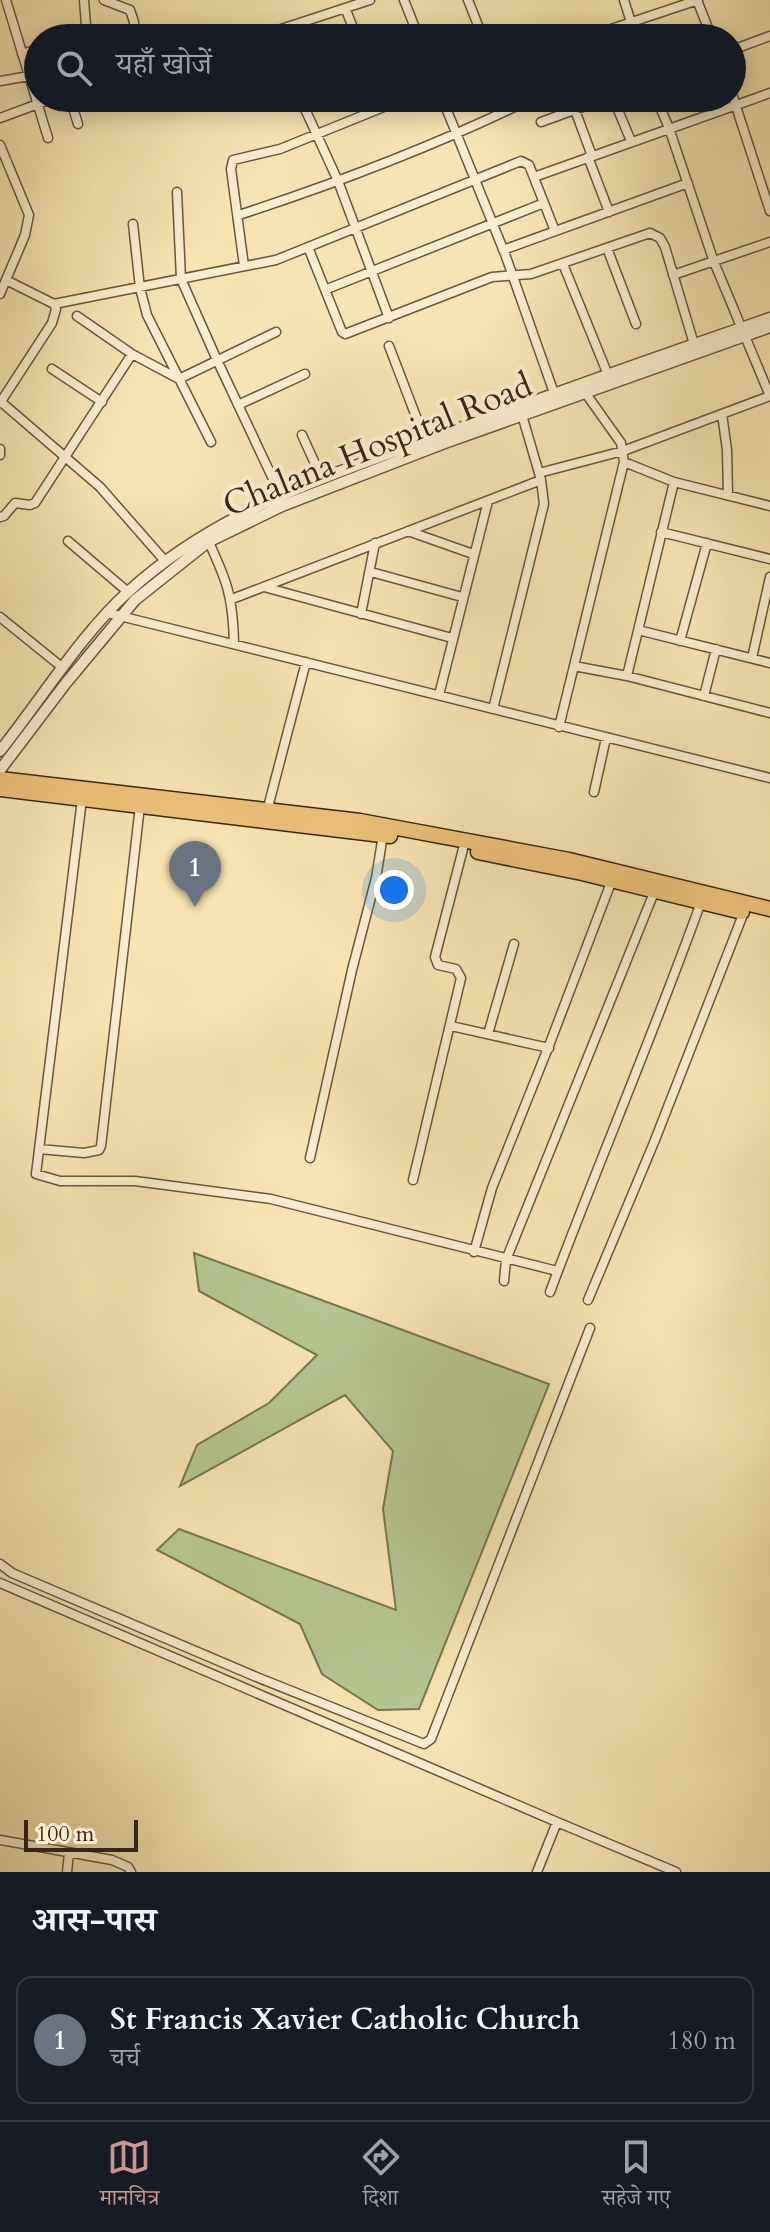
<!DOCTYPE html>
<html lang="hi">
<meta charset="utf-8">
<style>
body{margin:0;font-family:Cardo,"Noto Serif Devanagari",serif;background:#20242c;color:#f1f3f6}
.scale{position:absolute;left:24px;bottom:20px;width:114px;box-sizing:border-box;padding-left:8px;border:4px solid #3a2614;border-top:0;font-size:22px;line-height:28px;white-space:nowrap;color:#3a2614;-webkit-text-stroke:6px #faedcd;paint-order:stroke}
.you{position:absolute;left:394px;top:890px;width:28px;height:28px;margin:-20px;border:6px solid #fff;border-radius:50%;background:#1a73e8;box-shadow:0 0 0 12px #1a73e833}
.badge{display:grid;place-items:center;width:52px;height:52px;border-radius:50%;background:#c59692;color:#fff;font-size:26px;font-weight:700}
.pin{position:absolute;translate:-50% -66px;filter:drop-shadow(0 2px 4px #0008)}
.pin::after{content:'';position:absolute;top:42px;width:28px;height:24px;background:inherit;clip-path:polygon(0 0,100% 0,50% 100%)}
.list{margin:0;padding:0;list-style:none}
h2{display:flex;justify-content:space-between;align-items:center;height:104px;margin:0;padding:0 32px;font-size:34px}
h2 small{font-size:26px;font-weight:400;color:#9ea1a6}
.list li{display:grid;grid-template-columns:52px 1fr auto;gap:24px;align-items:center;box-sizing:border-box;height:128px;margin:0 16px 16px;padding:0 16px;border:2px solid #363941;border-radius:16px}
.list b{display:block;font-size:30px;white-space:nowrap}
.list p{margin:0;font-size:26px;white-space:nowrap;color:#9ea1a6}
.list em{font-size:26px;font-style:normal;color:#9ea1a6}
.icon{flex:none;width:44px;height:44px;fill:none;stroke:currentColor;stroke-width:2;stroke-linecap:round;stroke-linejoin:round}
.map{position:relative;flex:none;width:770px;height:1872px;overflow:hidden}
.search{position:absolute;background:#171b24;box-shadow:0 4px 20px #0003;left:24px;right:24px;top:24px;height:88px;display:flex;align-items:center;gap:20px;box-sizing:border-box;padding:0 28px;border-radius:44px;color:#9ea1a6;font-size:30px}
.sheet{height:248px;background:#171b24}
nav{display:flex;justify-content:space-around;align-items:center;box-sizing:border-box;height:112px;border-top:2px solid #363941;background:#171b24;font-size:22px;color:#9ea1a6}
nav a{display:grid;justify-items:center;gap:4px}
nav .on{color:#c59692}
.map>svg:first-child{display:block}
.green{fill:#b6c591;stroke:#787652;stroke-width:2}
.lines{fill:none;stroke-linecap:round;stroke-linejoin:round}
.minor-casing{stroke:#69563c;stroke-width:11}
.tertiary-casing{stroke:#69563c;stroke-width:13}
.primary-casing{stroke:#3a2614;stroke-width:17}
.minor{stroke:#faedcd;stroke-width:8}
.tertiary{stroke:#faedcd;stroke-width:10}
.primary{stroke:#ecc279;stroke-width:14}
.labels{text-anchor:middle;stroke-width:8;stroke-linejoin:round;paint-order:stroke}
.street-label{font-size:34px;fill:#3a2614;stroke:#faedcd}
</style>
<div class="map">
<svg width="770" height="1872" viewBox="0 0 770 1872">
<rect width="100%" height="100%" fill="#f7e4b2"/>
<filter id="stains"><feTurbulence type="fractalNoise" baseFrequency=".0025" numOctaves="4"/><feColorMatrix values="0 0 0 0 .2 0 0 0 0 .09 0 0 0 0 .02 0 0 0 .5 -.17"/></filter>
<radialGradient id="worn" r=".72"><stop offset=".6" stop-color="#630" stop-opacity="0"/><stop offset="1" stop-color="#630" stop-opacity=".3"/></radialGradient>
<path class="green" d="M194 1253 549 1384 419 1709 378 1710 322 1674 300 1624 157 1550 179 1529 396 1610 383 1509 393 1451 345 1395 180 1486 197 1445 269 1403 317 1355 199 1291Z"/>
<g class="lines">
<g class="minor-casing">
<path id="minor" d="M6 0 48 138
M84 0 87 38
M104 0 130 10 134 22V38
M404 0 419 38
M468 0 483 38
M624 0 636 38
M697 0 712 38
M346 10 357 38
M72 38 87 33
M275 38 278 30 370 0
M584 38 698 0
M732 50 770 36
M22 54 38 49
M0 81 29 76
M732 94 770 211
M70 98 78 124
M300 98 338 181 389 318
M442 98 505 254 554 393
M613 98 631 141
M656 98 669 128 714 262 770 396
M575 110 592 156
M0 118 54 98
M541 122 607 98
M0 145 29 215 25 235 0 294
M588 157 609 212
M534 177 770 93
M177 192 181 279 217 360 281 496
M239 215C337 183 434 146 527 101
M133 224 140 288 147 315 211 442
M308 247 342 332 345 334 492 277 531 274 650 233 660 238 665 247 694 344
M607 248 636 324
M503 250 688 183
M563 264 608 375
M244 266 231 169 233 160 280 149 406 98
M673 275 770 242
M327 289 544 203
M54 304 276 260 521 161 529 165 555 231
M77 316 132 354 179 379 276 332
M389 346 425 440
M52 369 102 402
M0 401 100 487 165 561
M0 403 52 323 56 309 54 304 6 280
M238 405 305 374
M722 414 727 450 728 495
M302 435 322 479
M0 449V455
M624 462 674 482 770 506
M539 473 623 451 770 396
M0 517 4 516 15 503 30 505 35 503 132 354
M408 531 473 554
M661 532 770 559
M207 538C227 581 233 596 234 644
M68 541 128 592
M371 572 462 597
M264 587 452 638
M232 599 541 480
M108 613 770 778
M361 614 375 543
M0 617 63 668
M638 630 770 663
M680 641 707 543
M752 658 770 577
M574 666 627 676 770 713
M627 676 674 482
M439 695 488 501
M704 696 716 649
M493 709 544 504 541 480 522 415
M559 727 624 462 621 443 584 391
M594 792 606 738
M82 799 36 1174 60 1181H135L271 1199 557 1271
M267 811 306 662
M451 1026 549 1048
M488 1034 514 944
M39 1149 84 1153 99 1150 101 1146 140 806
M310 1158 352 970 376 878 383 835
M413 1180 461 978 456 969 438 965 435 957 463 849
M474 1252 492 1188 550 1043 612 880
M504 1281 506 1260 655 890
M550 1292C599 1161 654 1033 701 902
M588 1300 655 1140 744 912
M0 1564 12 1573 254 1676 424 1744 431 1739 590 1328
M0 1583 557 1822
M0 1840 112 1860 128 1867 131 1872
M67 1872 69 1853
M537 1872 557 1822 676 1872"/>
</g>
<g class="tertiary-casing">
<path id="tertiary" d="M0 751C40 701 82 633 129 591 221 507 342 471 457 429 561 391 665 354 770 318
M0 770 66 683 135 600 208 542 282 506 442 444 770 327"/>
</g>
<g class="primary-casing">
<path id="primary" d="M0 779 360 821 569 860 770 909
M0 789 390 836
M478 852 582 873 742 912"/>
</g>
<use href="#minor" class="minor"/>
<use href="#tertiary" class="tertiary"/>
<use href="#primary" class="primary"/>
</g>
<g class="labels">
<g class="street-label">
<text transform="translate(377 444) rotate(-22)" y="12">Chalana Hospital Road</text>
</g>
</g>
<rect width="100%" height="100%" filter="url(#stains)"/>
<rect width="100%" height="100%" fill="url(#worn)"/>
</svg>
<div class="scale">100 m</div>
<div class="you"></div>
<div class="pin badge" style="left:195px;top:907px;background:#6b7280">1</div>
<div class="search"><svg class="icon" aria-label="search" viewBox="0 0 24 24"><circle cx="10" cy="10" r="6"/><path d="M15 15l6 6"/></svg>यहाँ खोजें</div>
</div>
<section class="sheet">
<h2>आस-पास<small></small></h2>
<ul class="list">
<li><span class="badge" style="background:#6b7280">1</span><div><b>St Francis Xavier Catholic Church</b><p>चर्च</p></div><em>180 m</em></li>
</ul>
</section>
<nav>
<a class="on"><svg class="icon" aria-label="map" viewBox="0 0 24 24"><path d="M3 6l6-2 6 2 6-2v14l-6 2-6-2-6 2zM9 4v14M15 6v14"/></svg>मानचित्र</a>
<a><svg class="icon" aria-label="directions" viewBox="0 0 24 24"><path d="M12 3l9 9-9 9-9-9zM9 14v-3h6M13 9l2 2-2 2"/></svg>दिशा</a>
<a><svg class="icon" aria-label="saved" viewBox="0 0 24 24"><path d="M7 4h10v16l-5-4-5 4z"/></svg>सहेजे गए</a>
</nav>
